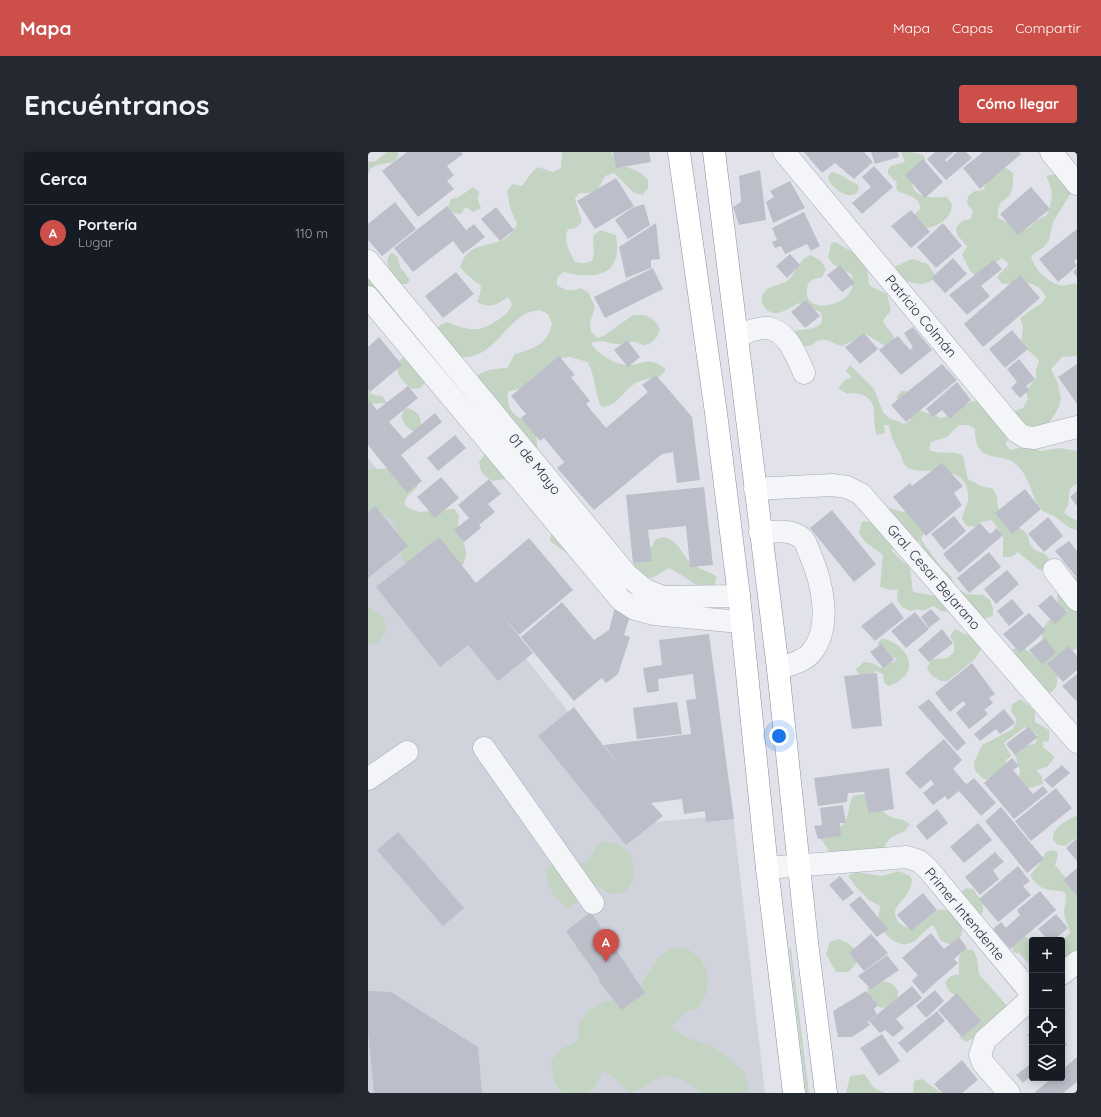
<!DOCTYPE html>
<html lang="es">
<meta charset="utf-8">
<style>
body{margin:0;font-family:Quicksand,sans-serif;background:#242831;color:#f1f3f6}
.controls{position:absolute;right:12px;bottom:12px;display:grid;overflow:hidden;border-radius:4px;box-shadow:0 2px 10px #0003}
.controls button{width:36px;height:36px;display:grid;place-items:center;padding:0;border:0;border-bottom:1px solid #363941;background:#171b24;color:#f1f3f6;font:20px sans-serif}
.you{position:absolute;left:411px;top:584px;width:14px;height:14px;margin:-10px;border:3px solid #fff;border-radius:50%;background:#1a73e8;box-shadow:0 0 0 6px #1a73e833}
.badge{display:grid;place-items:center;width:26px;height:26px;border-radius:50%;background:#cc4f49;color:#fff;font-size:13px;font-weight:700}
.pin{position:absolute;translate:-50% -33px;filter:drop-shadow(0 1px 2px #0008)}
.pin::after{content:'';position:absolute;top:21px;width:14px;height:12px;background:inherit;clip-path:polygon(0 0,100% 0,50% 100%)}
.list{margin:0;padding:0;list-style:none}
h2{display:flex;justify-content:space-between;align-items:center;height:52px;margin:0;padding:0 16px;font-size:17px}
h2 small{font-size:13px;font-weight:400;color:#9ea1a6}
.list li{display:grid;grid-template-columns:26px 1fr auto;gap:12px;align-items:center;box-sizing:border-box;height:56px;padding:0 16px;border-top:1px solid #363941}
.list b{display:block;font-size:15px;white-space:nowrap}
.list p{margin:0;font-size:13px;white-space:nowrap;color:#9ea1a6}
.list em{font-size:13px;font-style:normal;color:#9ea1a6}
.icon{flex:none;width:22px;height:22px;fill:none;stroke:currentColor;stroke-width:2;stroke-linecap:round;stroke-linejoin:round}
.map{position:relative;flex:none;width:709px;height:941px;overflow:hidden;border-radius:4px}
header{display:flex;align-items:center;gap:24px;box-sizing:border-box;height:56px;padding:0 20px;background:#cc4f49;color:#fff}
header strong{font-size:19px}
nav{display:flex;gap:22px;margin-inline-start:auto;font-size:14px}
.intro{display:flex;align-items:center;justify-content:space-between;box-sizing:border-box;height:96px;padding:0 24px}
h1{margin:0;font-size:28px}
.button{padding:10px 18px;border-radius:4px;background:#cc4f49;color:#fff;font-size:14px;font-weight:700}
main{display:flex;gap:24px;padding:0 24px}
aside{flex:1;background:#171b24;border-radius:4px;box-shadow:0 2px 10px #0003}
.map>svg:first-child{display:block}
.built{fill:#d0d2dc}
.green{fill:#c4d4c3}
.building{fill:#bcbeca}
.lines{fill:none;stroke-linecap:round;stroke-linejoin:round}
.minor-tunnel{stroke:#bdbfc8;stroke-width:22;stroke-dasharray:22 11;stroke-linecap:butt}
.minor-casing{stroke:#a7a9b4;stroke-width:23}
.highway-casing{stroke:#898ea0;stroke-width:23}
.minor{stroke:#f4f5f8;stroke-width:22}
.highway{stroke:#fff;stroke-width:22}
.labels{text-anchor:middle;stroke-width:3;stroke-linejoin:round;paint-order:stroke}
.street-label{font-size:14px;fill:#2a2e41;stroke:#f1f3f7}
</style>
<header>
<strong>Mapa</strong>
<nav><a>Mapa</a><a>Capas</a><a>Compartir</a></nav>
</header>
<div class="intro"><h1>Encuéntranos</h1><a class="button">Cómo llegar</a></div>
<main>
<aside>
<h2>Cerca<small></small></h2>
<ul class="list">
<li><span class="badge">A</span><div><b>Portería</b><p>Lugar</p></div><em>110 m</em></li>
</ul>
</aside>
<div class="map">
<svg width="709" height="941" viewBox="0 0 709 941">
<rect width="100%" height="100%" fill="#e2e3ea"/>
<path class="built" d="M0 306 287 670 365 663 397 941H0Z"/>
<path class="green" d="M19 0H30L31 3 26 10 9 13 2 17 0 23V10L8 9Z
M194 0H243L250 12C261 16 271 18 280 28V36L275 43 266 41 246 21 237 24 229 39 221 41H211L207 47 214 70 208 76 200 77C195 90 201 98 207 110L216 111 224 109C227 100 225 93 225 84L232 78 248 83C255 124 229 128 195 120L189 126V133C198 139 203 140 212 136L220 140 227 155 222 171 223 180 230 186 237 183 265 163C278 162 286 165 292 177 290 185 285 193 275 193 272 192 269 190 266 190 260 189 254 193 248 192 238 191 233 187 223 191 229 201 244 211 257 213 275 214 279 203 298 217L293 224C285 227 273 227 266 232 253 241 250 254 233 255 226 240 228 224 219 210L202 205 194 206 189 214 159 239 150 237 140 240C136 274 172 261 169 296L161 300 107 226C116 217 126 217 139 216L147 202C166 197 180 192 184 171L180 162 172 158C166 159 159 160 154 164 133 178 122 207 93 205L68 182 71 174 79 170C101 178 109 182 130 168 137 163 141 161 144 152L140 145C129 153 122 157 109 150L112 142 113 134 98 122 92 115C102 81 136 103 149 72L142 56 139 39 145 32 154 34 164 20 170 15 185 20 193 16Z
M533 0C567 0 560 9 544 30 545 48 567 45 579 45L584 52C584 67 569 76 555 76L546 63 552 57C553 45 539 43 530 39L528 36 529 31 520 22V17L523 14 537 10Z
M638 16 645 21C645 35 646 44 633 50L630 58V66L654 78 662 75 667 69 679 63C685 46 686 40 678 24L689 22 703 41 685 70 681 88 676 95 663 104C666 117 678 129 691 133 695 135 702 132 707 131L709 134V204L694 205 683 217 694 240 689 232C690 236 693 243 693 247 691 258 684 267 677 275H667L651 272 637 292 643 298C654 295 662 291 672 299L691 296 709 299V331L702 337 700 353 696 361 709 369V378C699 376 697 372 689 366 684 362 677 362 673 357 663 345 662 326 650 314 634 297 607 316 607 277L600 273H591L579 285 563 290 561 298C572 303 583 298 594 303 598 311 597 318 600 327L615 335 624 336C632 345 627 350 632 359 638 372 650 373 658 381 661 384 661 391 664 395 671 404 678 395 683 413L678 420 670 417 650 400 643 405H635C634 382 640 387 623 368L614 370 607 375 598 374 594 366C595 360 599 354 600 349 604 304 548 328 537 313 534 310 534 305 532 301 527 293 522 283 521 273H516L517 281 509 283C505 274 507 267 506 257 504 244 490 239 479 242L470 236 477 228 484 226 478 219 482 213 506 237 515 260 521 266 537 272 543 267 542 260 531 253 529 244 534 239 544 240 551 258 573 266 581 264 602 250 609 249 617 252 641 254 647 259 655 256 660 247 658 239 668 225V217L671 209C666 201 659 199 653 192L655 175 652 167C660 157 672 156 678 145 666 125 653 132 634 132L629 125 641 112 634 106 608 124 602 119 594 103 599 94 589 83 588 76 594 69 603 67 605 59 599 52 600 44 607 39 615 38C621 27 624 17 638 16Z
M464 20C473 21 481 29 490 33L491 37 489 41C477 48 466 36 460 27L461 23Z
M105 35 111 40 110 48 113 56 105 60 98 55 93 62 85 61 80 55 83 47 91 45Z
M467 90 490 103 499 115 501 132 504 135 519 142 523 158 515 169C518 178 528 180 526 191L517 194 498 182 474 194C463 191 454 182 444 193L434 195 422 181C432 175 462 181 452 160L432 151C425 153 416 160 410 161 398 162 388 149 397 139 402 133 412 134 419 129 429 122 429 107 443 103L453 109 458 117 454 125C446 127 440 128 439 137 434 167 496 153 483 122L466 113 460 106 463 91Z
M24 101 30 105 32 115 42 128 39 132H30C24 124 13 108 24 101Z
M544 107 560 112 568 125C555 138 538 131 526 120L528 114Z
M0 114 61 199 64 208 72 212 81 223 79 231 96 248 113 249 211 410 182 389 184 377 142 326 125 329C116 324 112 320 111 310L116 303 123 298 58 228 53 236 44 237C30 227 22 214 39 202L0 141Z
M0 239 6 243 14 244 19 251 0 252Z
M40 256C49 259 55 265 52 274L46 280 39 275 33 265 36 257Z
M21 316 44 328 50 334 38 346 36 354 51 360 86 357 91 363C86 385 109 397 91 418L42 420C39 414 34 409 33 403 27 385 35 375 17 363L0 374V318Z
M522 356 534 360 543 358 558 379 553 386 554 389 573 415 583 424 587 435 598 442 615 443 622 448 625 456V464L612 468 558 402 552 390 527 377 523 365Z
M494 369 508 371 513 382 525 395 524 399 542 416 545 440 569 444 582 460 573 459 565 454C559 457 556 460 549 457L542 459 534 455 529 448 530 437 522 438 512 435 515 403 497 390 491 381Z
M296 385C314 390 312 404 326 413 333 418 342 419 349 425L346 433 339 438C325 434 315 422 301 416L284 426 274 424 265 412 279 402 288 387Z
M703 423 709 426V496L686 508C694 535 689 542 662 549 652 544 655 541 649 535 644 530 639 527 635 521L645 497 654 495 674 509 679 495 674 487V478L691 454C686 439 693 433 703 423Z
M0 456C18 463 24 474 11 490L0 492Z
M587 477C597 483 608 485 616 493L607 507 580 529H572L564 524 559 517 563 507 579 506 586 500V491L582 484Z
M514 486C543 494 554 522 521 534L516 531 515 522 507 519 503 527 493 526 488 517 496 510 504 511 513 516 516 512 527 510 528 506H519L511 497 510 491Z
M653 547 667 559V570L681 578V589L675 590V595L687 605 679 615 668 618 674 625 675 632 658 637 649 631 652 619 645 596 667 592 670 583 657 575 636 591 643 604 638 608 637 620 628 629 615 627 607 618 606 610 614 593 645 577 649 568 643 559 644 552Z
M494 642C508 647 508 654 518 662 525 668 533 665 542 672L537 679 522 686 513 700 469 705 461 699 453 687 457 679C462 677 469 677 473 674 482 669 479 654 485 644Z
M709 663V685L697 694 690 693 685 688C683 676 699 668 709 663Z
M235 690C274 688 273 742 248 742 240 742 233 736 226 732L218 734 209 751 201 756C187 749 177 733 179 716 191 708 206 714 219 710L228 695Z
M684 698 688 699 690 703 687 713 704 734 709 746V799L702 802 694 810V788H692L696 787 702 781C701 774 697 768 696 762 696 754 699 748 697 740 679 737 672 740 662 723L671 713 678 700Z
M531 719 542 724 544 728C543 741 535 746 529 755 523 765 532 774 541 776L567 759C580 753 593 765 594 778 594 783 591 787 589 791L581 792 573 789 565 773C556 777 552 787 543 791 529 797 512 780 511 767 510 763 512 758 512 754L501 748 488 735 480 724 488 720 514 724Z
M597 736 605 737 615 751V760L610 766 591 743Z
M649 784 658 785 664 789V815L652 802 645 800 644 791Z
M470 787 478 790 488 798 489 810 481 820H468L458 802 462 790Z
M304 795 320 797 333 807 340 823 339 839 331 855 316 861 303 875 316 884 347 896 362 907 376 920 381 936 379 941H331L329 937 312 926 294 924 278 934 261 941 249 928 235 918 228 934 220 941H194L186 930 183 909 194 896 210 889 211 871 222 857 238 849 254 846 270 837 289 807Z
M421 795 423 796 441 941H438Z
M596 797 605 798 609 806 611 822 639 854 638 862 613 883 598 890 591 885 597 879 587 844 580 838 577 830 583 824 591 822V805Z
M512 828 525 832 530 839 529 848C517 857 516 858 503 851L499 837 501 834Z
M496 922 506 936 517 941H478L482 924Z
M554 927 573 941H545L546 929Z"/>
<path class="building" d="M39 0H93L95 2 79 14 86 23 79 29 86 37 50 65 14 19Z
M245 0H281L283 10 248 16Z
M436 0H496L505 10 486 27 467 11 454 21Z
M503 0H530L531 5 507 12Z
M567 0H586L577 8 578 10 589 0H598L604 6 578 28 559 7Z
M615 0H651L653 2 612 37 595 16Z
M555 7 575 30 557 46 537 23Z
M506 14 525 35 494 62 484 51 503 35 494 25Z
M392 18 398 68 371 73 365 55 373 50 371 24Z
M248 26 266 54 227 77 209 49Z
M422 29 437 56 405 71 398 50 406 45 402 39Z
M663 35 682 57 650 83 632 62Z
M27 50 48 77 14 104 0 88V72Z
M276 52 282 73 260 87 247 68 264 56Z
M79 54 98 78 106 72 117 85 95 102 85 89 45 120 26 96Z
M128 55 146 78 132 89 113 67Z
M543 58 562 80 543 96 523 74Z
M436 60 452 94 443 99 439 92 417 102 413 94 407 96 404 90 409 88 404 76Z
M288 71 292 107 283 108V116L258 126 251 95Z
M575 71 594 94 568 116 549 95Z
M709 77V107L706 109 709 114 690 130 671 107Z
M422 102 432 113 419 126 408 114Z
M585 106 599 122 577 141 563 126Z
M626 108 634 117 613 134 622 144 599 163 581 143Z
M472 113 487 131 474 140 459 123Z
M285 116 295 137 237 166 226 145Z
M709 116V125L705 120Z
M88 120 106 142 75 166 57 144Z
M652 123 672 146 615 195 596 172Z
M438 148 452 164 437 176 423 160Z
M545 175 564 198 533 223 511 198 530 184 542 198 545 195 536 181Z
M644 178 660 197 637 216 621 197Z
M496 181 510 197 492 212 477 195Z
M11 185 34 213 2 240 0 238V195Z
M259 188 272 205 260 215 246 198Z
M191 204 207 223 203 225 222 249 218 252 238 276 280 240 274 233 288 223 324 265 332 328 309 331 305 300 294 302 226 358 189 316 208 301 196 310 176 286 172 289 153 266 158 262 143 244Z
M651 207 667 227 658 234 661 238 652 246 643 236 649 230 639 217Z
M574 212 589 228 538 270 523 253Z
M709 212V252L690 225Z
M589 230 603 248 582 267 574 258 565 265 558 257Z
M40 234 50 246 21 270 36 287 67 261 74 270 33 303 54 329 39 341 0 293V251L2 249 9 258Z
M87 283 98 296 70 319 59 306Z
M574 311 595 334 586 341 594 353 558 384 525 345 542 331 544 334Z
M73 325 91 346 67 366 49 345Z
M121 327 133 342 120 352 127 360 111 373 113 376 96 390 86 378 101 366 90 353Z
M336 335 345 413 322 415 318 374 280 378 284 409 265 411 258 343Z
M657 337 673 357 644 382 627 361Z
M709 339V354L702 345Z
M7 354 40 394 0 426V360Z
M464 358 508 412 486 430 442 376Z
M586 364 598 379 576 398 563 382Z
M680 365 695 384 676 400 660 382Z
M612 371 622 382 629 376 635 383 591 421 575 402Z
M71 385 108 431 161 386 205 438 151 483 132 461 165 501 130 529 100 493 72 515 8 435Z
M701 389 709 399V426L687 399Z
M621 400 633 415 601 441 589 426Z
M639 418 651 432 628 452 616 437Z
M683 443 699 461 687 472 670 454Z
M644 447 656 461 641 474 629 459Z
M194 450 226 488 241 478 247 455 263 461 256 483 262 485 250 522 238 531 234 526 206 549 153 485Z
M524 450 536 466 507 489 493 474Z
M563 457 572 467 561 476 553 465Z
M547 460 561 477 538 496 523 479Z
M661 461 678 479 652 501 635 482Z
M574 477 585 491 561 510 550 498Z
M341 482 366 667 338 670 337 659 316 662 314 647 283 651 295 664 258 693 170 584 206 555 235 593 255 617 236 593 323 582 318 548 328 547 325 522 290 527 291 539 279 541 275 516 294 513 291 488Z
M677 486 688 501 674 512 661 498Z
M513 492 526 508 515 516 502 500Z
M701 494 709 504V518L695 530 679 512Z
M604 511 627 542 621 546 625 551 616 558 620 562 601 577 588 561 598 552 595 549 582 560 567 541Z
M509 521 514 574 484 577 476 524Z
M709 522V550L694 534Z
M561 547 598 591 589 599 550 555Z
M309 550 314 582 269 587 265 556Z
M636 557 647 571 632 582 628 577 612 589 606 582Z
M660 575 670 585 647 603 638 592Z
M576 587 594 608 585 617 598 632 592 637 606 626 628 651 613 664 591 639 580 648 577 644 565 653 555 641 566 632 563 628 552 637 537 621Z
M644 606 651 614 645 618 665 642 675 634 680 640 646 667 616 631Z
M694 613 702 621 684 636 676 628Z
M521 616 526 657 501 661 496 640 480 641 479 650 450 654 446 626Z
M688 636 704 656 663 689 647 669Z
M475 653 478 671H472L473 684 450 687 446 674 454 673 452 656Z
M633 655 676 707 659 721 617 669Z
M569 657 580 671 559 688 548 674Z
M610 671 624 688 596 711 582 695Z
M30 680 96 756 75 774 9 698Z
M709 686V709L698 696Z
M627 700 636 710 625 718 631 727 612 743 597 725Z
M650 714 662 729 655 734 663 743 630 770 611 747Z
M709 716V744L695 728Z
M472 724 486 741 475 749 461 733Z
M672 739 688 758 642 797 625 777 633 770 638 776 652 763 649 758Z
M555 741 569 758 543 779 529 763Z
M492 744 520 777 509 785 481 753Z
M223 760 277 841 253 858 198 779Z
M688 762 700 776 686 788H680L670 777Z
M563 781 576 797 591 785 599 796 586 807 590 811 555 842 544 829 550 823 534 806Z
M503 782 520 801 496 819 481 801Z
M519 803 531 818 503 837 490 824Z
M544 834 554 846 528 867 536 876 525 885 517 878 512 881 501 869Z
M567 838 576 849 558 866 548 854Z
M0 839 23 840 110 895 114 941H6L0 878Z
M498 839 510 853 506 857 509 862 498 871 500 870 502 873 484 885H470L465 859Z
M589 841 613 869 594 885 570 858Z
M569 859 577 869 539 901 530 891Z
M664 880V889L659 883Z
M514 882 532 909 511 924 492 896Z
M694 887 699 893 694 897Z
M709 905V930L695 941H666L684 926H694V918Z
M594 908 610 928 594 941H574L566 932Z
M664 911V923L655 931 648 923Z"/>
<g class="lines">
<path class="minor-tunnel" d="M214 802 238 783
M237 837 262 818"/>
<g class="minor-casing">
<path id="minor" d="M416 0 649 280 657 285 666 286 709 275
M683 0 709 32
M0 109 259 423 277 438 295 445 371 444
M0 145 253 448 267 457 285 462 372 470
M369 183C378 181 390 175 400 176 420 179 429 205 436 221
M387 337 464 333 479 335 493 342 709 590
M392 380C405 380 419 377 431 384 438 388 439 395 442 402 454 430 465 475 443 501 435 510 420 513 410 517
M686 418 709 448
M116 596 225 751
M0 627 39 600
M399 716 539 705 551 709 560 717 664 842
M694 822 709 810
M641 941 615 911 612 903 617 888 664 846"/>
</g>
<g class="highway-casing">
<path id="highway" d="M311 0 348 261 371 444 399 716 426 941
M346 0 410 517 439 790 458 941"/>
</g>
<use href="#minor" class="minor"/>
<use href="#highway" class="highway"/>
</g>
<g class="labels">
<g class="street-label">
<text transform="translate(553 164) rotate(50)" y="5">Patricio Colmán</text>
<text transform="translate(167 312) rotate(51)" y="5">01 de Mayo</text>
<text transform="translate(566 425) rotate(49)" y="5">Gral. Cesar Bejarano</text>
<text transform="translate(597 762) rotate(50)" y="5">Primer Intendente</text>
</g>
</g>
</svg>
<div class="controls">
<button>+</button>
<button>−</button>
<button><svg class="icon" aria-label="locate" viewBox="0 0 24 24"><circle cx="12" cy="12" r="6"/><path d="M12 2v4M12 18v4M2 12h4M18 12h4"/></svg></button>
<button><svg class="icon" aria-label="layers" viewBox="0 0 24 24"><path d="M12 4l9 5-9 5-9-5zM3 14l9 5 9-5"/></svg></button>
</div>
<div class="you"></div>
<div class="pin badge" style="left:238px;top:810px">A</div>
</div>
</main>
